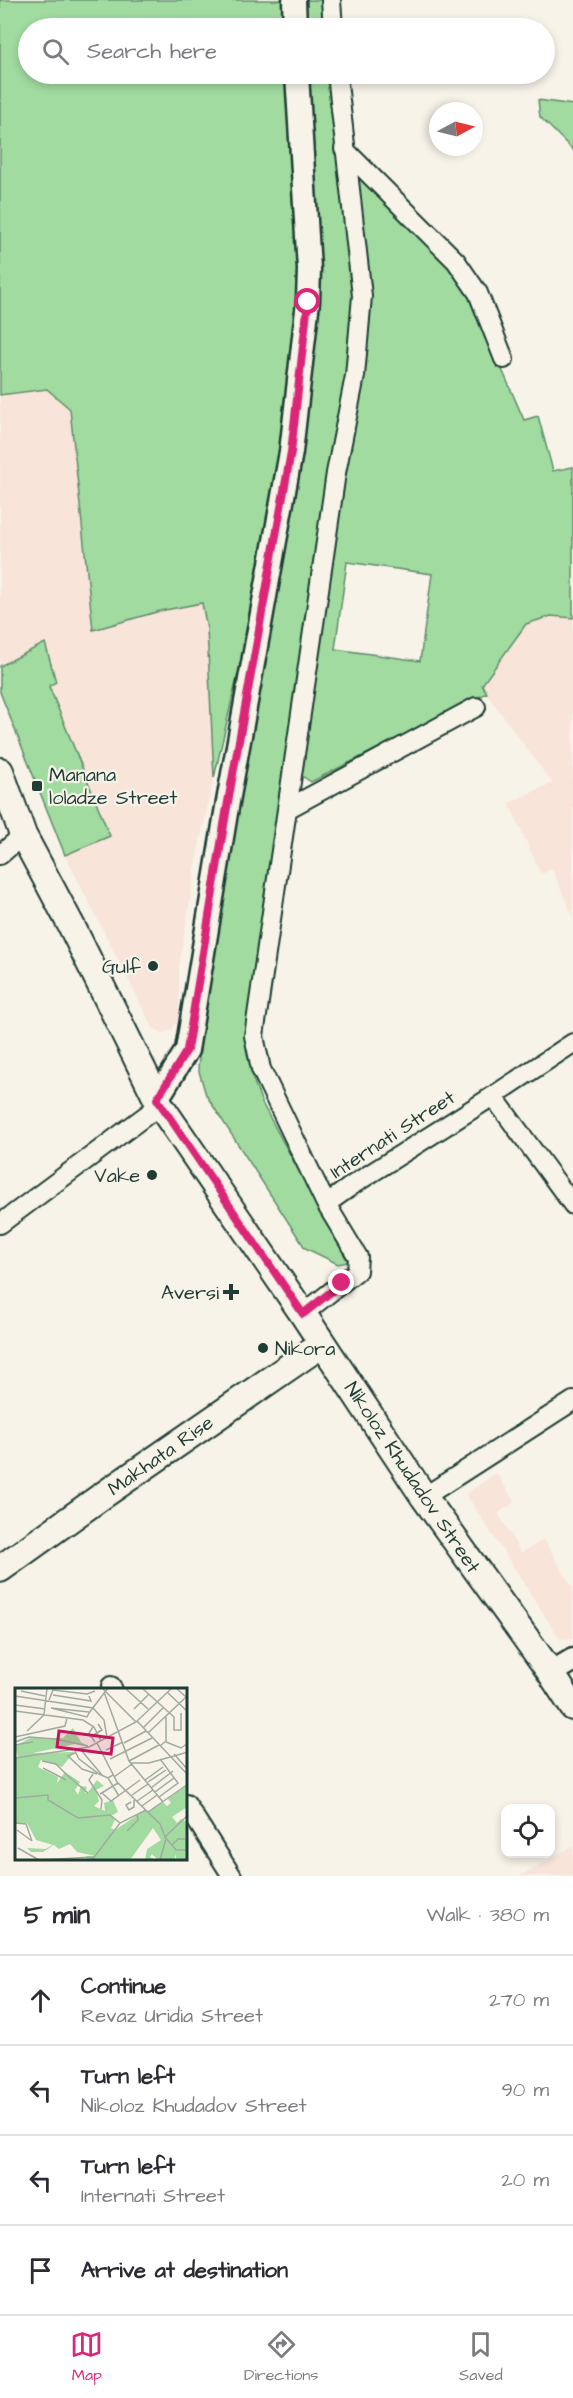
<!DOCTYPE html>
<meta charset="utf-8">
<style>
body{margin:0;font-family:"Architects Daughter",sans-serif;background:#f2f2f3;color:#2b2b33}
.controls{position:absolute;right:18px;bottom:18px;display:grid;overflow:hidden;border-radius:12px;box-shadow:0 3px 9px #0003}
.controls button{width:54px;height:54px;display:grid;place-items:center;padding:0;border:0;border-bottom:2px solid #e1e1e2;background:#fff;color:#2b2b33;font:30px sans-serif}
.compass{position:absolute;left:429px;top:102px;width:54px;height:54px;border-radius:50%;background:#fff;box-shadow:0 3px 9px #0003;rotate:83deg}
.stop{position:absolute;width:18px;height:18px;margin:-14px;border:4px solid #db2777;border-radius:50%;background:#fff}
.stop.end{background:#db2777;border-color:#fff;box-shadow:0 2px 6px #0008}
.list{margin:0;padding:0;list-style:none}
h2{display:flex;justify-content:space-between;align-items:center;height:78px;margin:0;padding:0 24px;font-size:26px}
h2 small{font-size:20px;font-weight:400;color:#7c7c81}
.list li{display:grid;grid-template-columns:39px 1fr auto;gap:18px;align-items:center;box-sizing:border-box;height:90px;padding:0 24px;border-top:2px solid #e1e1e2}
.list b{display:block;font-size:22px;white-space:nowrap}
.list p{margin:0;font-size:20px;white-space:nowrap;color:#7c7c81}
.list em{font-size:20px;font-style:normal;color:#7c7c81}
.icon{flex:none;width:33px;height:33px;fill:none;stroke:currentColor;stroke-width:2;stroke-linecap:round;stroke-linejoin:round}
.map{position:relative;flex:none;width:573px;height:1876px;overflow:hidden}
.search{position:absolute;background:#fff;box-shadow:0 3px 9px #0003;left:18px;right:18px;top:18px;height:66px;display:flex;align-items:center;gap:15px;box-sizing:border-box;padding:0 21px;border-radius:33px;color:#7c7c81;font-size:22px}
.sheet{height:438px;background:#fff}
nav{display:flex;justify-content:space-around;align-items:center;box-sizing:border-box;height:84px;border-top:2px solid #e1e1e2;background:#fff;font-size:16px;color:#7c7c81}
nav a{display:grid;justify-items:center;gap:3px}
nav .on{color:#db2777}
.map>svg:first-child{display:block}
.built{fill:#f8e4d9}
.green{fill:#a1dba0;stroke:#608c6a;stroke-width:1.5;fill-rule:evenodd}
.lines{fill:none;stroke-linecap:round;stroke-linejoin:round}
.minor-casing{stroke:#1f3d34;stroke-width:22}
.tertiary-casing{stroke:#1f3d34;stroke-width:27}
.secondary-casing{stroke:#1f3d34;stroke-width:30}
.minor{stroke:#f7f3e8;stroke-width:18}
.tertiary{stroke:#f7f3e8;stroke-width:22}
.secondary{stroke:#f7f3e8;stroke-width:26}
.route{stroke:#db2777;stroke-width:8}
.poi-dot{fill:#1f3d34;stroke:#f7f3e8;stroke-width:2}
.labels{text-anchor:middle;stroke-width:4.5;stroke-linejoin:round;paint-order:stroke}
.poi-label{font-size:20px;fill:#1f3d34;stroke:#f7f3e8;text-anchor:end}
.street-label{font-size:20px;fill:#1f3d34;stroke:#f7f3e8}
.inset-road{fill:none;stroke:#a1aaa0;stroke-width:1.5}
.view{fill:#c2185b;fill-opacity:0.15;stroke:#c2185b;stroke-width:3}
.inset-edge{fill:none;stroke:#1f3d34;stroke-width:3}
</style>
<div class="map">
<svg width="573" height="1876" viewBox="0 0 573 1876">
<rect width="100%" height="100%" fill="#f7f3e8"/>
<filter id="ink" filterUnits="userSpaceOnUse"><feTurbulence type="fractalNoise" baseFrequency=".0167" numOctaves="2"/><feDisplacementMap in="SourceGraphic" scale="12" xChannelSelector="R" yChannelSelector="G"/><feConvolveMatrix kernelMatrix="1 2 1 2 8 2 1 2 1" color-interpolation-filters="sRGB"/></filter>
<g filter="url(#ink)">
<path class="built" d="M48 389 70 408 93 630 160 611 202 603 207 629 214 778 200 840 179 966V1018L172 1030 163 1033 153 1028 65 855 110 836 49 686 46 644 0 666V395Z
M551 616 573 618V917L552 869 541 874 509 803 552 783 481 686 526 624Z
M496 1473 515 1502 498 1513 521 1553 544 1539 573 1589V1638L560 1639 466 1494Z
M573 1846V1876H519L568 1849Z"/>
<path class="green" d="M0 0H283L285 28H28V74H288L301 286 266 550 214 778 207 629 202 603 160 611 93 630 70 409 47 389 0 395Z
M305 0H324L326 28H307Z
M309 74H331L354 310 352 355 246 1033 253 1079 262 1103 348 1262 338 1264 305 1248 206 1095 198 1068 211 946 316 234Z
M538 100 573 105V150L540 117Z
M358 168 445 256 470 296 524 420 538 416 553 471 573 467V618L551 616 526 624 482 685 487 693 311 782 302 776 359 368 351 173ZM347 562 432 574 420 661 335 649Z
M45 643 56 682 49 686 110 836 65 855 0 692V666Z"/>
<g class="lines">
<g class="minor-casing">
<path id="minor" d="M331 0 333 28
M344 149 456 261 478 293 504 359
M289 808 476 707
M0 855 23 835
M493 1096 573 1205
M326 1204 261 1069 254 1036 336 473 355 376 362 296 337 74
M0 1224 160 1105
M303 1314 357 1271 358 1257 326 1204 354 1184 493 1096 573 1043
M424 1497 573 1401
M111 1686 113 1690
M186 1804 232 1876"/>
</g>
<g class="tertiary-casing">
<path id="tertiary" d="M294 0 295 28
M157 1099 187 1050 226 813 291 452 308 301 309 269 297 74
M551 1673 573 1660"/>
</g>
<g class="secondary-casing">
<path id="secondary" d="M0 771 23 835 72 927 160 1105 303 1314 424 1497 551 1673 573 1707
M0 1569 102 1496 322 1344"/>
</g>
<use href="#minor" class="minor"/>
<use href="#tertiary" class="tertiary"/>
<use href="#secondary" class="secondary"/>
</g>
</g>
<g class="lines" filter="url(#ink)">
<path class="route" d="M308 302 291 452 226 813 187 1050 157 1099 303 1314 342 1283"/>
</g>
<g class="poi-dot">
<rect x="31" y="780" width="12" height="12" rx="3"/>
<circle cx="153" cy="966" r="6"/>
<circle cx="152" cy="1175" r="6"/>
<path d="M228 1283h6v6h6v6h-6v6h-6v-6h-6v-6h6z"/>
<circle cx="263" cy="1348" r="6"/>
</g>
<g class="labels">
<g class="poi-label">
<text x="49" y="781" text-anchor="start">Manana<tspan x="49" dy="23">loladze Street</tspan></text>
<text x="141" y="973">Gulf</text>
<text x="140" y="1182">Vake</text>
<text x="219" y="1299">Aversi</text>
<text x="275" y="1355" text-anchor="start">Nikora</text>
</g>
<g class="street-label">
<text transform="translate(392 1134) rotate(-33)" y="7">Internati Street</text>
<text transform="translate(160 1455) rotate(-35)" y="7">Makhata Rise</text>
<text transform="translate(413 1477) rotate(56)" y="7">Nikoloz Khudadov Street</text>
</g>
</g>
<g transform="translate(15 1688)">
<rect width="172" height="172" fill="#f7f3e8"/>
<path d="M58 40 66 54 73 58 60 56 18 65 59 64 47 79 26 72 23 79 43 89 42 95 50 84 65 94 60 102 63 107 66 98 72 99 70 105 73 104 82 92 89 98 81 102 84 113 79 118 90 123 89 115 98 112 103 124 96 128 100 132 96 140 100 142 130 122 133 124 148 114 152 118 156 115 153 111 172 97V119L157 129 162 135 166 131 172 134 171 172H162L160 166V172H143L137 166 135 169 140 172H130L132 161 146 152 138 140 115 172H72L71 168H80L62 164 55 156 44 161 39 157 28 164H16L12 160 30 161 38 157 21 152 12 135 0 136V70L3 69 0 58 15 50H48Z" fill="#a1dba0"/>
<path class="inset-road" d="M87 0 121 34M110 0 133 21M127 0 159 29V42H166V25M6 3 30 8M89 4 114 73 148 114M152 4 173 24M38 7 76 13 74 8M0 8 78 20 89 32 92 49M34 12 38 2 72 6 80 3M0 17 30 21M36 20 72 29 74 25M36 20 74 24M119 21 134 6M0 23 68 32 79 39 86 53M74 25 93 0M29 27 32 0M122 33 173 87M78 39 74 45 80 54M128 40 148 20M12 43 29 27M133 45 171 9 161 0M0 49 50 38 52 30M75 49 87 42 83 36M0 54 14 49 40 51 73 58M151 54 166 60 173 55M82 55 102 94 145 136 151 151 145 172M109 55 131 43M0 57 18 54M145 58 151 53V28M66 62 87 87M91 62 108 54M60 63 64 71 84 86 93 90 98 87M60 65 53 68 67 81 82 86M159 66 173 82M0 70 74 59 121 34 157 0M95 71 137 50M27 73 41 76 53 88M114 73 144 57M116 75H134L173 64M28 80 51 92M78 86 74 92 87 112 86 121M53 88 73 105M99 89 117 76M93 90 104 108M130 92 148 79M133 94 151 82M136 100 158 83M140 104 159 90M87 105 96 113 125 92M85 106 103 95M117 107 133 96M144 109 163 95 145 71M0 110 33 107V112L63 130 95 127 105 135M122 113 138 102M116 114 111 117 114 122 119 119V112M127 118 142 107M133 124 173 96M173 127 150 149 161 162H173M0 135 11 136 17 153M2 142 17 153M112 143 123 132 122 126M157 157 163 151H173M3 160 24 172M23 172 79 169M77 172 105 135 131 122"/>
<path class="view" d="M44 43 98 50 96 66 42 59Z"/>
<rect width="172" height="172" class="inset-edge"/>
</g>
</svg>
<div class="controls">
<button><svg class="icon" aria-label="locate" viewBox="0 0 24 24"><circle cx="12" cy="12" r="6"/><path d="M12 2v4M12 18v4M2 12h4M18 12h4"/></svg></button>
</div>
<svg class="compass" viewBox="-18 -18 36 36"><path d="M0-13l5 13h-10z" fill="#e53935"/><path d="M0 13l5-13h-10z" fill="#7c7c81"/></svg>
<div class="stop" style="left:308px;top:302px"></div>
<div class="stop end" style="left:342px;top:1283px"></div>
<div class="search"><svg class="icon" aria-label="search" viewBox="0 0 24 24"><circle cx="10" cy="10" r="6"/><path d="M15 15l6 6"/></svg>Search here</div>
</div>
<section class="sheet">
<h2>5 min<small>Walk · 380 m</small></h2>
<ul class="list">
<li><svg class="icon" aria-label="ahead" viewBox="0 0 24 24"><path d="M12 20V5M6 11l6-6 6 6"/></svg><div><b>Continue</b><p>Revaz Uridia Street</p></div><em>270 m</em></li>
<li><svg class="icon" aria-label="left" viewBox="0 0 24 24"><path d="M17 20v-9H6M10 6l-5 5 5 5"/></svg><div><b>Turn left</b><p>Nikoloz Khudadov Street</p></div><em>90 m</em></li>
<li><svg class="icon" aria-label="left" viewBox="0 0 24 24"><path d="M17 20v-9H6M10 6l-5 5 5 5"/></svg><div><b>Turn left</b><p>Internati Street</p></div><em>20 m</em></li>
<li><svg class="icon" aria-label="arrive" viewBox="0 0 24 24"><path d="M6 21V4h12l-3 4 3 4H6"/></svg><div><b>Arrive at destination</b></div></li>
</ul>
</section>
<nav>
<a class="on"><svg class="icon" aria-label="map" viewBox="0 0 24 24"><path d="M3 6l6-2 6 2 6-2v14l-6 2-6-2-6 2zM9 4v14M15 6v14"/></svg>Map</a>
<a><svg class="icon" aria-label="directions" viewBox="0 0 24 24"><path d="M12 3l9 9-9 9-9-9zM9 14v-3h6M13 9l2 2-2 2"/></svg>Directions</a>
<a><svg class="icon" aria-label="saved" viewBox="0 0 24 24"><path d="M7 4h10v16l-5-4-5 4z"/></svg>Saved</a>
</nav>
